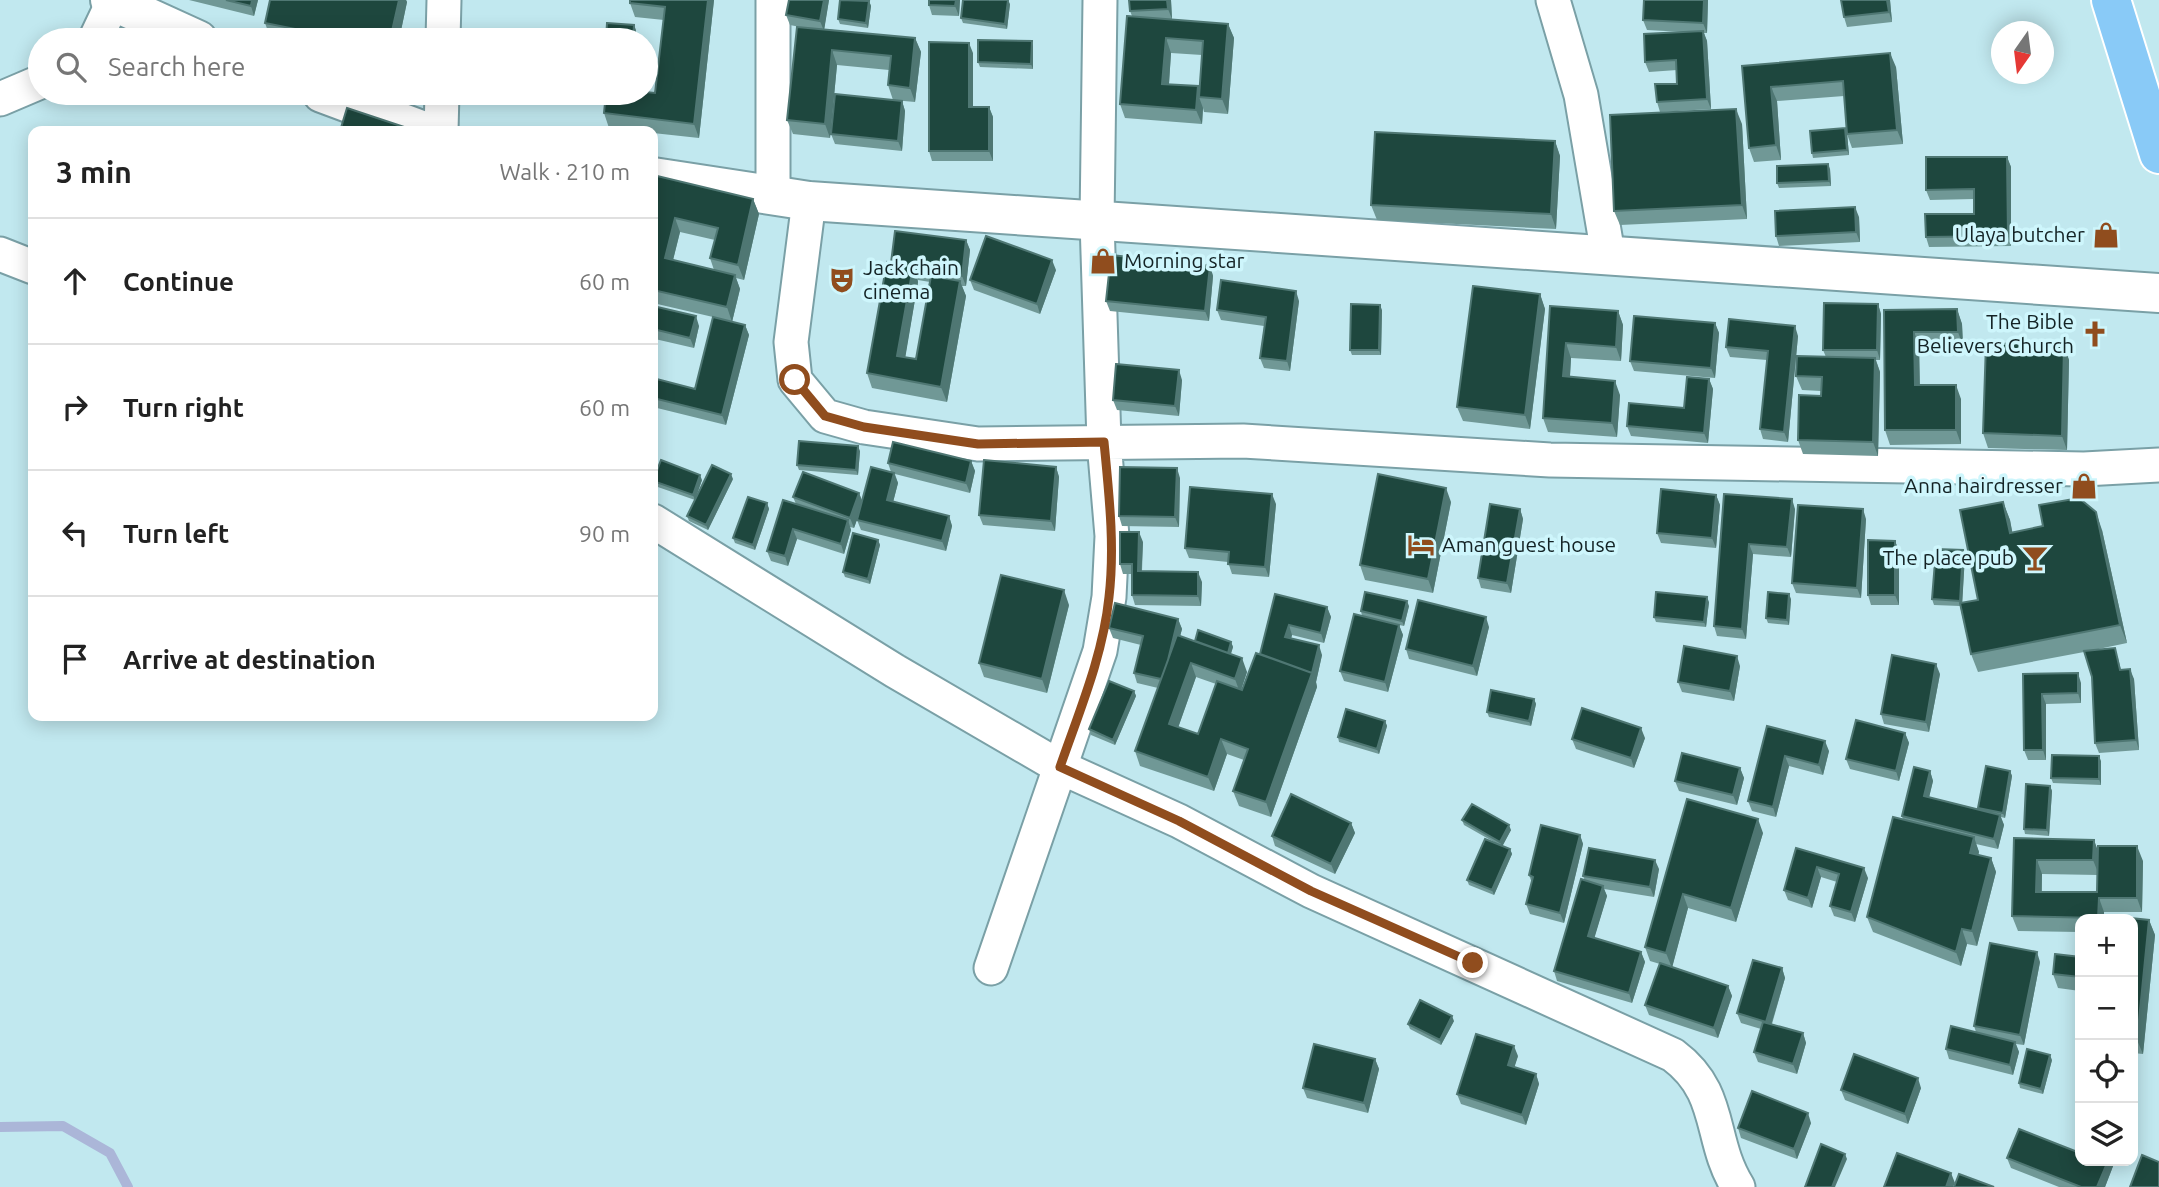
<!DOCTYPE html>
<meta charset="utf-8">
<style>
body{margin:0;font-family:Ubuntu,sans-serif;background:#f6f6f6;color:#222}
.controls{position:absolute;right:21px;bottom:21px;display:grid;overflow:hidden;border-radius:14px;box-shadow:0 4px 18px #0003}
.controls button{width:63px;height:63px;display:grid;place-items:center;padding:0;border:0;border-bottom:2px solid #e0e0e0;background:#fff;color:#222;font:35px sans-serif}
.compass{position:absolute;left:1991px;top:21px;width:63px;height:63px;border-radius:50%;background:#fff;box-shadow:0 4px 18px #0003;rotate:194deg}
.stop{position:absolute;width:21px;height:21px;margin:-16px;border:5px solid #904d1e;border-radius:50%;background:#fff}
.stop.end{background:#904d1e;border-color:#fff;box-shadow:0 2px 7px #0008}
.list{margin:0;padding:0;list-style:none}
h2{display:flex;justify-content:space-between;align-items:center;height:91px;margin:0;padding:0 28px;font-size:30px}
h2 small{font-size:23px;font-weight:400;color:#767676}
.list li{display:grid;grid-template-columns:46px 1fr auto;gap:21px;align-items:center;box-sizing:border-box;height:126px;padding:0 28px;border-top:2px solid #e0e0e0}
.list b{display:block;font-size:26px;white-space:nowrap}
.list em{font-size:23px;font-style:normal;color:#767676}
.icon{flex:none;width:38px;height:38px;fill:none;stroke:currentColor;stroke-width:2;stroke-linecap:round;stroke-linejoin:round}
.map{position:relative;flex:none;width:2159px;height:1187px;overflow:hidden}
.search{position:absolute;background:#fff;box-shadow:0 4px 18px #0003;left:28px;top:28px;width:630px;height:77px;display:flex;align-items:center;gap:18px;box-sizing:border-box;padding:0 24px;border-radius:38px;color:#767676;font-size:26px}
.panel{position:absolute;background:#fff;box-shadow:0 4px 18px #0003;left:28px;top:126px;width:630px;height:595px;border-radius:14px}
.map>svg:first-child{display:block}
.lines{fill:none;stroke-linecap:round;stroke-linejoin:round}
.stream{stroke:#abb6d8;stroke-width:10}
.street-casing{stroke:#7aa0a6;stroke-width:37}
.secondary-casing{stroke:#7aa0a6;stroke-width:42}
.highway-casing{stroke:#fff;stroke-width:42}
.street{stroke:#fff;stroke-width:33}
.secondary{stroke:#fff;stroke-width:38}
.highway{stroke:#89caf7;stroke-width:38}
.wall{fill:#709896;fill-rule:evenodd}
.shaded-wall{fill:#4f7773}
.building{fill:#1e473e;stroke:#4f7773;stroke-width:2}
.route{stroke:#904d1e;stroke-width:9}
.labels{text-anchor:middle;stroke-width:7;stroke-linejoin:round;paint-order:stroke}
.poi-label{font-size:21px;fill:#132224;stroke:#cef6fc;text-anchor:end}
</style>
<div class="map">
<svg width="2159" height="1187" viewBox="0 0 2159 1187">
<rect width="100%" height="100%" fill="#c1e8ef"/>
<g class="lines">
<path class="stream" d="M0 1127 63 1126 110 1153 128 1187"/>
<g class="street-casing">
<path id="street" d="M1553 0 1581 95 1608 254
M95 40 114 0
M443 40 444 0
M0 99 40 82
M441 131 442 93
M773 195V0
M809 201 791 342 795 380 825 416 864 427 978 444 1243 441 1550 460 2084 469 2159 465
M0 254 33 267
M653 521 895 671 1060 767 1179 821 1311 891 1673 1055C1724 1093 1708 1139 1738 1187
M991 968 1100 651 1109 597 1112 536 1104 442 1097 221 1100 0"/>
</g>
<g class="secondary-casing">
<path id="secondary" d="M110 0 198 40
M322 93 424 131
M653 177 809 201 2159 293"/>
</g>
<g class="highway-casing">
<path id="highway" d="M2111 0 2159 154"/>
</g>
<use href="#street" class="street"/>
<use href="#secondary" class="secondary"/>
<use href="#highway" class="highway"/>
</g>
<path class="wall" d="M189 0H258L254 16Z
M270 0H406L407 2 399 40H285L270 37 265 23Z
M714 0 699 138 653 133V131H640L609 128 604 113 655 93 664 20 635 17 630 3Z
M829 0 824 29 915 38 921 52 915 102 893 100 888 85 889 70 837 65 830 138 793 134 787 120 800 27 790 25 786 15Z
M929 0H960L959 16 932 15 929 5Z
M1171 0 1172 19H1167L1228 24 1234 38 1228 114 1204 112 1203 108 1202 124 1125 118 1120 104 1132 16 1130 11ZM1171 53 1202 55 1200 91 1198 86 1169 84Z
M1708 0 1707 33H1704L1707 41 1711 109 1660 112 1657 102 1677 84V70L1649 72 1645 62 1684 32 1647 30 1643 20Z
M1841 0H1890L1892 22 1847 27 1844 17Z
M869 1 871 6 868 28 840 24 838 19Z
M1010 4 1007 29 963 23 961 18Z
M1033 46V69L980 67 978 62Z
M973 53V107H989L993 117V161H932L929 151Z
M1742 66 1896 67 1903 144 1852 148 1847 134 1844 96 1777 101 1781 160 1754 162 1749 148Z
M902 101 905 111 902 151 835 144 831 134Z
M1742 124 1747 219 1620 225 1614 211Z
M1845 128 1847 133 1849 155 1813 158 1812 153Z
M1555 141 1560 156 1556 229 1377 220 1371 205Z
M2007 157 2011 167V246L1929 247 1926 237 1974 214V199L1930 200 1926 190Z
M1830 169 1831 186 1779 188 1777 183Z
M653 175 753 199 759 214 744 280 736 278 740 289 732 322 745 325 749 335 726 425 653 407V378L695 389 713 317 653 303ZM680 232 715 240 710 258 714 270 673 260Z
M1859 217 1860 242 1779 246 1776 236Z
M966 240 970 250 966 286H962L966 296 947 402 872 388 867 373 891 263ZM918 280 930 282 916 359 905 357 918 282Z
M1210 266 1213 276 1209 321 1110 311 1106 301Z
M1056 270 1040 314 974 290 970 280Z
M1540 294 1545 309 1530 429 1463 421 1457 407Z
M1299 301 1290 371 1264 368 1260 358 1264 326 1221 320 1217 310Z
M1878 304 1881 314 1880 360H1876L1880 372 1878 456 1803 454 1798 440 1821 396V391L1802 390 1796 376 1826 357 1823 350Z
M653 306 699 326 694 348 655 339 653 347Z
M1550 306 1618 311 1623 325 1621 361 1571 358 1570 377 1620 395 1617 437 1548 432 1543 418Z
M1957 309 1962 324 1963 346H1919L1920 385 1961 399V444L1890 445 1885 430 1884 310Z
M1382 310 1381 355H1352L1350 350Z
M1715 323 1719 333 1715 378 1634 371 1630 361Z
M1798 336 1788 442 1763 439 1760 429 1767 360 1730 357 1726 347Z
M2064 346 2069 360 2067 450 1988 448 1983 433Z
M1709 379 1713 389 1708 443 1631 436 1627 426 1684 408Z
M1182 380 1179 416 1117 410 1113 400Z
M860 451 858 475 799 470 797 465Z
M971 461 975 471 970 493 895 474 898 483 893 502 949 516 952 526 946 551 861 530 857 520 859 514 854 528 850 527 851 530 844 554 797 539 788 566 771 561 767 551 796 504 793 497 859 493 862 501 891 472 888 463Z
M1056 467 1059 477 1055 531 983 525 979 515Z
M1180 478 1179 527 1122 526 1119 516Z
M733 479 708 530 689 521 687 516Z
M702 480 695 500 655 486 653 481Z
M1724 494 1795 509 1791 557 1753 554 1746 639 1717 636 1714 626Z
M1716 495 1720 505 1716 548 1661 543 1657 533Z
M1451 502 1433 593 1365 580 1360 565Z
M2003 502 2010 520 2012 532 2102 530 2127 643 2089 651 2118 658 2121 670 2134 679 2139 750 2099 753 2095 743 2092 677 2084 652 1978 672 1971 654 1960 606 1934 605 1932 599 1963 550 1965 555 1962 603 1978 600Z
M767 503 769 509 755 550 735 543 733 538Z
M1276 504 1269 577 1232 574 1228 562 1189 558 1185 548Z
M1520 509 1523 519 1511 593 1481 588 1478 578Z
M1866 519 1861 598 1796 593 1792 583Z
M878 540 880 545 870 584 845 577 843 572Z
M1895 541 1899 551V605H1871L1868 595Z
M1143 542 1142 571 1202 582 1201 606 1135 605 1132 595V574H1123L1120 564Z
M1275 594 1327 607 1331 617 1324 643 1292 635 1291 638 1322 655 1316 682 1317 687 1271 817 1239 806 1233 791 1244 760 1227 754 1214 791 1140 766 1135 751 1158 688 1137 683 1134 673 1141 645 1113 638 1109 628 1178 619 1182 629 1180 636 1195 641 1231 642 1233 647 1231 654 1247 672 1241 690H1242L1260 654ZM1196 677 1216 684 1198 734 1178 728Z
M1791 599 1789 625 1768 623 1766 618Z
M1709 602 1706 627 1656 622 1654 617Z
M1069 605 1047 693 984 677 979 663Z
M1409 606 1404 626 1399 625 1403 635 1388 692 1344 681 1340 671 1362 616 1361 611Z
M1489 627 1477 676 1409 659 1406 649Z
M1740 666 1734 701 1682 692 1678 682Z
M1940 674 1929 732 1884 724 1881 714Z
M2023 674 2081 683V703L2046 704V760H2028L2024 750Z
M1134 691 1136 696 1115 745 1091 735 1089 729Z
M1534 699 1536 704 1531 726 1489 717 1487 712Z
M1385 721 1387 726 1379 754 1339 742 1338 737Z
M1767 726 1829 751 1823 775 1789 766 1776 817 1752 811 1748 801Z
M1905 733 1909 743 1899 781 1850 769 1846 759Z
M1645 738 1634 768 1576 749 1572 739Z
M2101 761V785L2053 783 2051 778Z
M1740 768 1744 778 1737 805 1679 791 1675 781Z
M1930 771 1933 781 1929 797 1978 809V808L2010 771 2012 776 2005 818 2001 817 2004 825 1998 849 1976 844 1979 852 1978 855 1991 858 1996 872 1977 946 1967 944 1961 966 1873 932 1867 917 1903 820 1902 816Z
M2050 786 2052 791 2049 836 2025 834 2024 829Z
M1687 799 1763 833 1736 922 1688 908 1672 967 1728 986 1732 996 1718 1038 1649 1015 1645 1005 1660 964 1650 961 1645 947Z
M1462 820 1511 830 1502 846 1510 849 1512 854 1494 895 1469 885 1467 880 1494 842 1464 825Z
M1351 823 1355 833 1335 874 1275 846 1272 836Z
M1580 835 1583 844 1564 923 1530 914 1526 904 1532 883 1529 875Z
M2014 838 2094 840 2098 852 2143 861 2142 912H2104V916L2149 920 2155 935 2143 1054 2133 1053V919H2080V932L2018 931 2012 916ZM2042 874 2098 875 2097 892H2042Z
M1796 848 1868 878 1855 922 1834 916 1830 906 1837 882 1821 877 1812 908 1788 900 1784 890Z
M1659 869 1654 897 1604 889 1607 896 1594 938 1641 952 1645 962 1632 1003 1557 981 1554 971 1585 881 1583 876Z
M2080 957V991L2058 988 2053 974Z
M2040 962 2024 1045 2016 1044 2019 1052 2013 1075 1949 1059 1946 1049 1976 1032 1974 1026Z
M1782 968 1785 978 1772 1024 1803 1033 1806 1043 1797 1074 1758 1062 1754 1052 1761 1029 1741 1023 1737 1013Z
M1454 1021 1441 1045 1410 1029 1408 1024Z
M1518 1056 1514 1067 1536 1074 1539 1084 1526 1125 1461 1104 1457 1094Z
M1375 1059 1379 1069 1368 1113 1307 1098 1303 1088Z
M2052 1060 2043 1094 2020 1088 2019 1083Z
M1921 1088 1908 1124 1845 1100 1841 1090Z
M1811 1123 1797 1159 1741 1138 1738 1128Z
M2007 1158 2080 1161H2115L2105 1187H2059L2011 1168Z"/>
<path class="shaded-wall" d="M252 0H258L254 16 251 6Z
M399 0H406L407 2 399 40H390Z
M708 0H714L699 138 694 124Z
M824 0H829L824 31 820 21Z
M956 0H960L959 16 955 6Z
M1008 0 1010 4 1007 29 1005 24Z
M1167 0H1171L1172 19 1168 9Z
M1704 0H1708L1707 33 1703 23Z
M1887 0H1890L1892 22 1889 12Z
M869 1 871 6 868 28 866 23Z
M1228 24 1234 38 1228 114 1222 99Z
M634 25 636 30 635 40H633Z
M1703 31 1707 41 1711 109 1707 99Z
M915 38 921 52 915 102 910 88Z
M1166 38 1171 53 1168 98 1162 84Z
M1032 41 1033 46V69L1031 64Z
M969 43 973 53V117L969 107Z
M832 50 837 65 830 138 825 124Z
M1890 53 1896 67 1903 144 1897 130Z
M1198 86 1202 97H1199L1203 108 1202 124 1196 110Z
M1771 87 1777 101 1781 160 1776 145Z
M902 101 905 111 902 151 898 141Z
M989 107 993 117V161L989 151Z
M1736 109 1742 124 1747 219 1742 205Z
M1845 128 1847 133 1849 155 1847 150Z
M1555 141 1560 156 1556 229 1551 214Z
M2007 157 2011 167V246L2008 236Z
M1828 164 1830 169 1831 186 1829 181Z
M753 199 759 214 744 280 738 265Z
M1855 207 1859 217 1860 242 1856 232Z
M675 218 680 232 670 272 665 258Z
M966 240 970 250 966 286 962 276Z
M1052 260 1056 270 1040 314 1037 304Z
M1210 266 1213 276 1209 321 1205 311Z
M913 267 918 282 903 371 897 356Z
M735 275 740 289 732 322 727 307Z
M960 281 966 296 947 402 941 387Z
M1296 291 1299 301 1290 371 1287 361Z
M1540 294 1545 309 1530 429 1525 415Z
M1878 304 1881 314 1880 360 1877 350Z
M1380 305 1382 310 1381 355 1379 350Z
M1957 309 1962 324 1963 346 1958 332Z
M1618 311 1623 325 1621 361 1616 347Z
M696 316 699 326 694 348 690 338Z
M1715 323 1719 333 1715 378 1711 368Z
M745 325 749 335 726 425 722 415Z
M1795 326 1798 336 1788 442 1784 432Z
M1914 332 1919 346 1920 399 1915 385Z
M1566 343 1571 358 1569 391 1563 376Z
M2064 346 2069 360 2067 450 2062 436Z
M1875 358 1880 372 1878 456 1873 442Z
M1179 370 1182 380 1179 416 1175 406Z
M1709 379 1713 389 1708 443 1704 433Z
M1615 381 1620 395 1617 437 1612 423Z
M1956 385 1961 399V444L1956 430Z
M858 446 860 451 858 475 856 470Z
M971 461 975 471 970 493 966 483Z
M1056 467 1059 477 1055 531 1051 521Z
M1177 468 1180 478 1179 527 1175 517Z
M894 473 898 483 891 510 887 500Z
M731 474 733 479 708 530 706 525Z
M700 475 702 480 695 500 693 495Z
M1446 488 1451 502 1433 593 1428 579Z
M859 493 863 503 854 528 850 518Z
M1272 494 1276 504 1269 577 1265 567Z
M1716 495 1720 505 1716 548 1712 538Z
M1792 499 1795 509 1791 557 1787 547Z
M2003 502 2010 520 2016 551 2010 533Z
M767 503 769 509 755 550 753 545Z
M1520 509 1523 519 1511 593 1507 583Z
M1863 509 1866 519 1861 598 1857 588Z
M2096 512 2102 530 2127 643 2120 625Z
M949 516 952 526 946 551 942 541Z
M848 520 851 530 844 554 841 544Z
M793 529 797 539 788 566 785 556Z
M1139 532 1143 542 1141 581 1138 571Z
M878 540 880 545 870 584 868 579Z
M1895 541 1899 551V605L1895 595Z
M1749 544 1753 554 1746 639 1742 629Z
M1963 550 1965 555 1962 607 1960 601Z
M1198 572 1202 582 1201 606 1198 596Z
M1064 590 1069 605 1047 693 1042 679Z
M1789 594 1791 599 1789 625 1787 620Z
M1707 597 1709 602 1706 627 1704 622Z
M1407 601 1409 606 1404 626 1402 621Z
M1327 607 1331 617 1324 643 1321 633Z
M1486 617 1489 627 1477 676 1473 666Z
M1178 619 1182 629 1166 690 1163 680Z
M1289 625 1292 635 1289 647 1285 637Z
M1399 625 1403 635 1388 692 1385 682Z
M1231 642 1233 647 1227 665 1225 660Z
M1319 645 1322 655 1316 682 1317 687 1271 817 1266 802Z
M1737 656 1740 666 1734 701 1730 691Z
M1242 658 1247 672 1240 693 1235 679Z
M1191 663 1196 677 1174 739 1169 724Z
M1936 664 1940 674 1929 732 1926 722Z
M2130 669 2134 679 2139 750 2136 740Z
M2078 673 2081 683V703L2078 693Z
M1134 691 1136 696 1115 745 1113 740Z
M2042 694 2046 704V760L2043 750Z
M1534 699 1536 704 1531 726 1529 721Z
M1385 721 1387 726 1379 754 1377 749Z
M1641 728 1645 738 1634 768 1631 758Z
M1905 733 1909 743 1899 781 1896 771Z
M1221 739 1227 754 1214 791 1208 777Z
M1825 741 1829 751 1823 775 1819 765Z
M1785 756 1789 766 1776 817 1773 807Z
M2099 756 2101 761V785L2099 779Z
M1740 768 1744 778 1737 805 1733 795Z
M1930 771 1933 781 1927 806 1924 796Z
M2010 771 2012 776 2005 818 2003 813Z
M2050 786 2052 791 2049 836 2047 830Z
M2000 815 2004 825 1998 849 1994 839Z
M1758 819 1763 833 1736 922 1731 908Z
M1351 823 1355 833 1335 874 1331 864Z
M1509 825 1511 830 1502 847 1500 842Z
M1580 835 1583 844 1564 923 1560 913Z
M1974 837 1979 852 1975 867 1970 853Z
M2094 840 2099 854V875L2093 860Z
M2137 846 2143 861 2142 912 2137 898Z
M1510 849 1512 854 1494 895 1492 890Z
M1991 858 1996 872 1977 946 1972 931Z
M1655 860 1659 869 1654 897 1650 887Z
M2037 860 2042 874 2041 906 2036 892Z
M1817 867 1821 877 1812 908 1808 898Z
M1864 868 1868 878 1855 922 1851 912Z
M1603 886 1607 896 1592 946 1588 936Z
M1683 894 1688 908 1672 968 1666 953Z
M2099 898 2104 912V919H2099L2098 918Z
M2149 920 2155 935 2143 1054 2137 1040Z
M1962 929 1967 944 1961 966 1956 952Z
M1641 952 1645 962 1632 1003 1629 993Z
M2037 952 2040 962 2024 1045 2020 1035Z
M1782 968 1785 978 1769 1032 1766 1022Z
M1728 986 1732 996 1718 1038 1714 1028Z
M1452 1016 1454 1021 1441 1045 1440 1040Z
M1803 1033 1806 1043 1797 1074 1793 1064Z
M2015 1042 2019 1052 2013 1075 2010 1065Z
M1514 1046 1518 1056 1512 1075 1508 1065Z
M2050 1055 2052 1060 2043 1094 2041 1089Z
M1375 1059 1379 1069 1368 1113 1364 1103Z
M1536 1074 1539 1084 1526 1125 1522 1115Z
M1918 1078 1921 1088 1908 1124 1905 1114Z
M1808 1113 1811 1123 1797 1159 1794 1149Z
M1845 1154 1847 1159 1835 1187H1832Z
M2108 1161H2115L2105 1187H2097Z
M1951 1173 1955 1183 1953 1187H1946Z"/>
<path class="building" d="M226 0H252L251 6Z
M270 0H399L390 40H350L265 23Z
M630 0H708L694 124 604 113 606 93H646V92L655 93 665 7 630 3Z
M789 0H824L820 21 786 15Z
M840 0 869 1 866 23 838 19Z
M929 0H956L955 6 929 5Z
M963 0H1008L1005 24 961 18Z
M1129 0H1167L1168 9 1130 11Z
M1644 0H1704L1703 23 1643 20Z
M1841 0H1887L1889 12 1844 17Z
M1127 16 1228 24 1222 99 1199 97 1203 41 1166 38 1162 84 1198 86 1196 110 1120 104Z
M607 23 634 25 633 40H606Z
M797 27 915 38 910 88 888 85 891 56 832 50 825 124 787 120Z
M1703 31 1707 99 1657 102 1655 84H1677L1676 60 1645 62 1644 34Z
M978 40 1032 41 1031 64 978 62Z
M929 42 969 43V107H989V151H929Z
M1890 53 1897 130 1847 134 1843 81 1771 87 1776 145 1749 148 1742 66Z
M835 94 902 101 898 141 831 134Z
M347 108 404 127 403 131H340Z
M1736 109 1742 205 1614 211 1610 115Z
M1845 128 1847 150 1812 153 1810 131Z
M1375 132 1555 141 1551 214 1371 205Z
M1926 157H2007L2008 236 1926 237 1925 214H1974V189L1926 190Z
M1828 164 1829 181 1777 183V166Z
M653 175 753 199 738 265 710 258 718 228 675 218 665 258 735 275 727 307 653 290Z
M1855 207 1856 232 1776 236 1775 211Z
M895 231 966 240 962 276 914 270 913 267 891 263Z
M986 236 1052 260 1037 304 970 280Z
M1111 255 1210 266 1205 311 1106 301Z
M887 262 913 267 897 356 916 359 931 276 960 281 941 387 867 373Z
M1221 280 1296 291 1287 361 1260 358 1266 317 1217 310Z
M1473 286 1540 294 1525 415 1457 407Z
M1824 303 1878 304 1877 350H1823Z
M1351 304 1380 305 1379 350H1350Z
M653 306 696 316 690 338 653 329Z
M1550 306 1618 311 1616 347 1566 343 1563 376 1615 381 1612 423 1543 418Z
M1957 309 1958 332H1914L1915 385H1956V430H1885L1884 310Z
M1634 316 1715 323 1711 368 1630 361Z
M713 317 745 325 722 415 653 398V378L695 389Z
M1729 319 1795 326 1784 432 1760 429 1768 351 1726 347Z
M1986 343 2064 346 2062 436 1983 433Z
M1797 356 1875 358 1873 442 1798 440 1799 395 1821 396 1822 377 1796 376Z
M1116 364 1179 370 1175 406 1113 400Z
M1687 377 1709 379 1704 433 1627 426 1629 403 1684 408Z
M799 441 858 446 856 470 797 465Z
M893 442 971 461 966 483 888 463Z
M661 460 700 475 693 495 653 481Z
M984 460 1056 467 1051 521 979 515Z
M712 465 731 474 706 525 687 516Z
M871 467 894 473 887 500 949 516 942 541 857 520Z
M1120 467 1177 468 1175 517 1119 516Z
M803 472 859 493 850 518 793 497Z
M1378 474 1446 488 1428 579 1360 565Z
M1190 487 1272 494 1265 567 1228 564 1229 552 1185 548Z
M1661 489 1716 495 1712 538 1657 533Z
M1724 494 1792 499 1787 547 1749 544 1742 629 1714 626Z
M748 497 767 503 753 545 733 538Z
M2079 498 2096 512 2120 625 1971 654 1960 603 1978 600 1960 510 2003 502 2010 533 2043 526 2039 505Z
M783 500 848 520 841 544 793 529 785 556 767 551Z
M1490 504 1520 509 1507 583 1478 578Z
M1798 505 1863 509 1857 588 1792 583Z
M1120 532H1139L1138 571 1198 572V596L1132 595V564H1120Z
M853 533 878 540 868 579 843 572Z
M1868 540 1895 541V595H1868Z
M1936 549 1963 550 1960 601 1932 599Z
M1001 575 1064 590 1042 679 979 663Z
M1365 592 1407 601 1402 621 1361 611Z
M1656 592 1707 597 1704 622 1654 617Z
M1768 592 1789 594 1787 620 1766 618Z
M1275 594 1327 607 1321 633 1289 625 1285 637 1319 645 1312 673 1260 654Z
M1418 600 1486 617 1473 666 1406 649Z
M1115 603 1178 619 1168 660 1161 679 1134 673 1143 636 1109 628Z
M1354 614 1399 625 1385 682 1340 671Z
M1198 630 1231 642 1228 653 1195 641Z
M1177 635 1242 658 1235 679 1191 663 1169 724 1198 734 1217 681 1242 690 1256 653 1312 673 1266 802 1233 791 1248 749 1221 739 1208 777 1135 751Z
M1684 646 1737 656 1730 691 1678 682Z
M2115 648 2120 670 2130 669 2136 740 2095 743 2092 677 2084 651Z
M1892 655 1936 664 1926 722 1881 714Z
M2078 673V693L2042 694 2043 750H2024L2023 674Z
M1109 681 1134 691 1113 740 1089 729Z
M1491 690 1534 699 1529 721 1487 712Z
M1582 708 1641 728 1631 758 1572 739Z
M1346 709 1385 721 1377 749 1338 737Z
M1856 720 1905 733 1896 771 1846 759Z
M1767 726 1825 741 1819 765 1785 756 1773 807 1748 801Z
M1682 753 1740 768 1733 795 1675 781Z
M2052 755 2099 756V779L2051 778Z
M1986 766 2010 771 2003 813 1978 808Z
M1914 767 1930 771 1924 796 2000 815 1994 839 1902 816Z
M2026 784 2050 786 2047 830 2024 829Z
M1291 794 1351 823 1331 864 1272 836Z
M1687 799 1758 819 1731 908 1683 894 1666 953 1645 947Z
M1472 804 1509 825 1500 842 1462 820Z
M1893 817 1974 837 1970 853 1991 858 1972 931 1962 929 1956 952 1867 917Z
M1541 825 1580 835 1560 913 1526 904 1533 877 1529 875Z
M2014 838 2094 840 2093 860H2037L2036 892H2097L2098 846H2137V898H2099L2098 918 2012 916Z
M1485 839 1510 849 1492 890 1467 880Z
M1589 848 1655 860 1650 887 1583 876Z
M1796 848 1864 868 1851 912 1830 906 1839 874 1817 867 1808 898 1784 890Z
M1581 879 1603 886 1588 936 1641 952 1629 993 1554 971Z
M2101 915 2149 920 2137 1040 2133 1039V919H2101Z
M1990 943 2037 952 2020 1035 1974 1026Z
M2055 954 2080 957V977L2053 974Z
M1753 960 1782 968 1766 1022 1737 1013Z
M1660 963 1728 986 1714 1028 1645 1005Z
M1420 1000 1452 1016 1440 1040 1408 1024Z
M1763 1022 1803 1033 1793 1064 1754 1052Z
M1951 1026 2015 1042 2010 1065 1946 1049Z
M1476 1034 1514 1046 1508 1065 1536 1074 1522 1115 1457 1094Z
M1314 1044 1375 1059 1364 1103 1303 1088Z
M2027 1049 2050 1055 2041 1089 2019 1083Z
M1854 1054 1918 1078 1905 1114 1841 1090Z
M1752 1091 1808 1113 1794 1149 1738 1128Z
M2019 1129 2080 1153V1161H2108L2097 1187H2081L2007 1158Z
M1821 1144 1845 1154 1832 1187H1805Z
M1897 1153 1951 1173 1946 1187H1884Z
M2142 1155 2159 1162V1187H2130Z
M1959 1174 1994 1187H1954Z"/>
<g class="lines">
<path class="route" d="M795 380 825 416 864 427 978 444 1104 442C1109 494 1115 546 1109 597 1103 656 1079 712 1060 767L1179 821 1311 891 1473 963"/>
</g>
<defs>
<g id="shop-bare" transform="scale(2.1)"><path d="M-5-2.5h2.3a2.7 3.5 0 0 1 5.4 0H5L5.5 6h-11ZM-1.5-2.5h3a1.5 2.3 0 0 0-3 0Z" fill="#904d1e" stroke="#cef6fc" stroke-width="2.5" paint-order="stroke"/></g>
<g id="theatre-bare" transform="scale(2.1)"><path d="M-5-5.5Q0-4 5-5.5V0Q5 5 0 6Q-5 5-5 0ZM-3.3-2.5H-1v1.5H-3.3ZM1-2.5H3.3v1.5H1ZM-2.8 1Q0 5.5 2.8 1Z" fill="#904d1e" stroke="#cef6fc" stroke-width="2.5" paint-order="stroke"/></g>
<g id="church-bare" transform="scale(2.1)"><path d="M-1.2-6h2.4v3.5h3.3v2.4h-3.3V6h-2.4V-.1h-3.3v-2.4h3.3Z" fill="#904d1e" stroke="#cef6fc" stroke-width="2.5" paint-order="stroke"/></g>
<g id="hotel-bare" transform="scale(2.1)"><path d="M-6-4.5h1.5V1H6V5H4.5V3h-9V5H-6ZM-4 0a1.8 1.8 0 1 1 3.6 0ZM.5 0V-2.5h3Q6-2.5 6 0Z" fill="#904d1e" stroke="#cef6fc" stroke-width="2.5" paint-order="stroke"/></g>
<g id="bar-bare" transform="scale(2.1)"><path d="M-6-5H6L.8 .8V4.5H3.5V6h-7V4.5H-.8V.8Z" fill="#904d1e" stroke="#cef6fc" stroke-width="2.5" paint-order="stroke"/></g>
</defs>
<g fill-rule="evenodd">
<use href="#shop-bare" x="2106" y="235"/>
<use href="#shop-bare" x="1103" y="261"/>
<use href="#theatre-bare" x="842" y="280"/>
<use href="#church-bare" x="2095" y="334"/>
<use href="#shop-bare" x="2084" y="486"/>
<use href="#hotel-bare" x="1421" y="545"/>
<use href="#bar-bare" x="2035" y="558"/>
</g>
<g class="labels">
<g class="poi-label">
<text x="2085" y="242">Ulaya butcher</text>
<text x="1124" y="268" text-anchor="start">Morning star</text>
<text x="863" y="275" text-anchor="start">Jack chain<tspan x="863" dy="24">cinema</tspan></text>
<text x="2074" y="329">The Bible<tspan x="2074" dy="24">Believers Church</tspan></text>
<text x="2063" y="493">Anna hairdresser</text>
<text x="1442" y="552" text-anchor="start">Aman guest house</text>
<text x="2014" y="565">The place pub</text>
</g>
</g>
</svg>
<div class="controls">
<button>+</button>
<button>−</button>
<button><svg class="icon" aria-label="locate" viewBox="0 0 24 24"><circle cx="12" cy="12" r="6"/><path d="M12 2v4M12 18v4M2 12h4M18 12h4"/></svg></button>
<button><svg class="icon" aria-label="layers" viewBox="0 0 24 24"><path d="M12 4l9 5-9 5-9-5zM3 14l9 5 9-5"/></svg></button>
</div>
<svg class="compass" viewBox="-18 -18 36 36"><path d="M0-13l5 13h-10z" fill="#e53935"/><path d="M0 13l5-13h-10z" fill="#767676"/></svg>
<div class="stop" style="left:795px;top:380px"></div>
<div class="stop end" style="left:1473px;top:963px"></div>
<div class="search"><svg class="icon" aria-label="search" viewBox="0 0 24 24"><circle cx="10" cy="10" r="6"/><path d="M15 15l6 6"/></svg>Search here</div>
<section class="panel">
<h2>3 min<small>Walk · 210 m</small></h2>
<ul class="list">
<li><svg class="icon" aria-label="ahead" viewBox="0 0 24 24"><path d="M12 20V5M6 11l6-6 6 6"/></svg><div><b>Continue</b></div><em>60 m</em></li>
<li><svg class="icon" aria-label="right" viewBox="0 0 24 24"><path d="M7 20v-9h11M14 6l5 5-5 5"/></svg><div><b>Turn right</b></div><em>60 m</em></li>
<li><svg class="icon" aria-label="left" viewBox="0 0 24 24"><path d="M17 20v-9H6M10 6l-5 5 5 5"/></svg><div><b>Turn left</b></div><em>90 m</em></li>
<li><svg class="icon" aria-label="arrive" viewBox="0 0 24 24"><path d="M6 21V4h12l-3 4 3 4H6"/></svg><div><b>Arrive at destination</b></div></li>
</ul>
</section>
</div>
